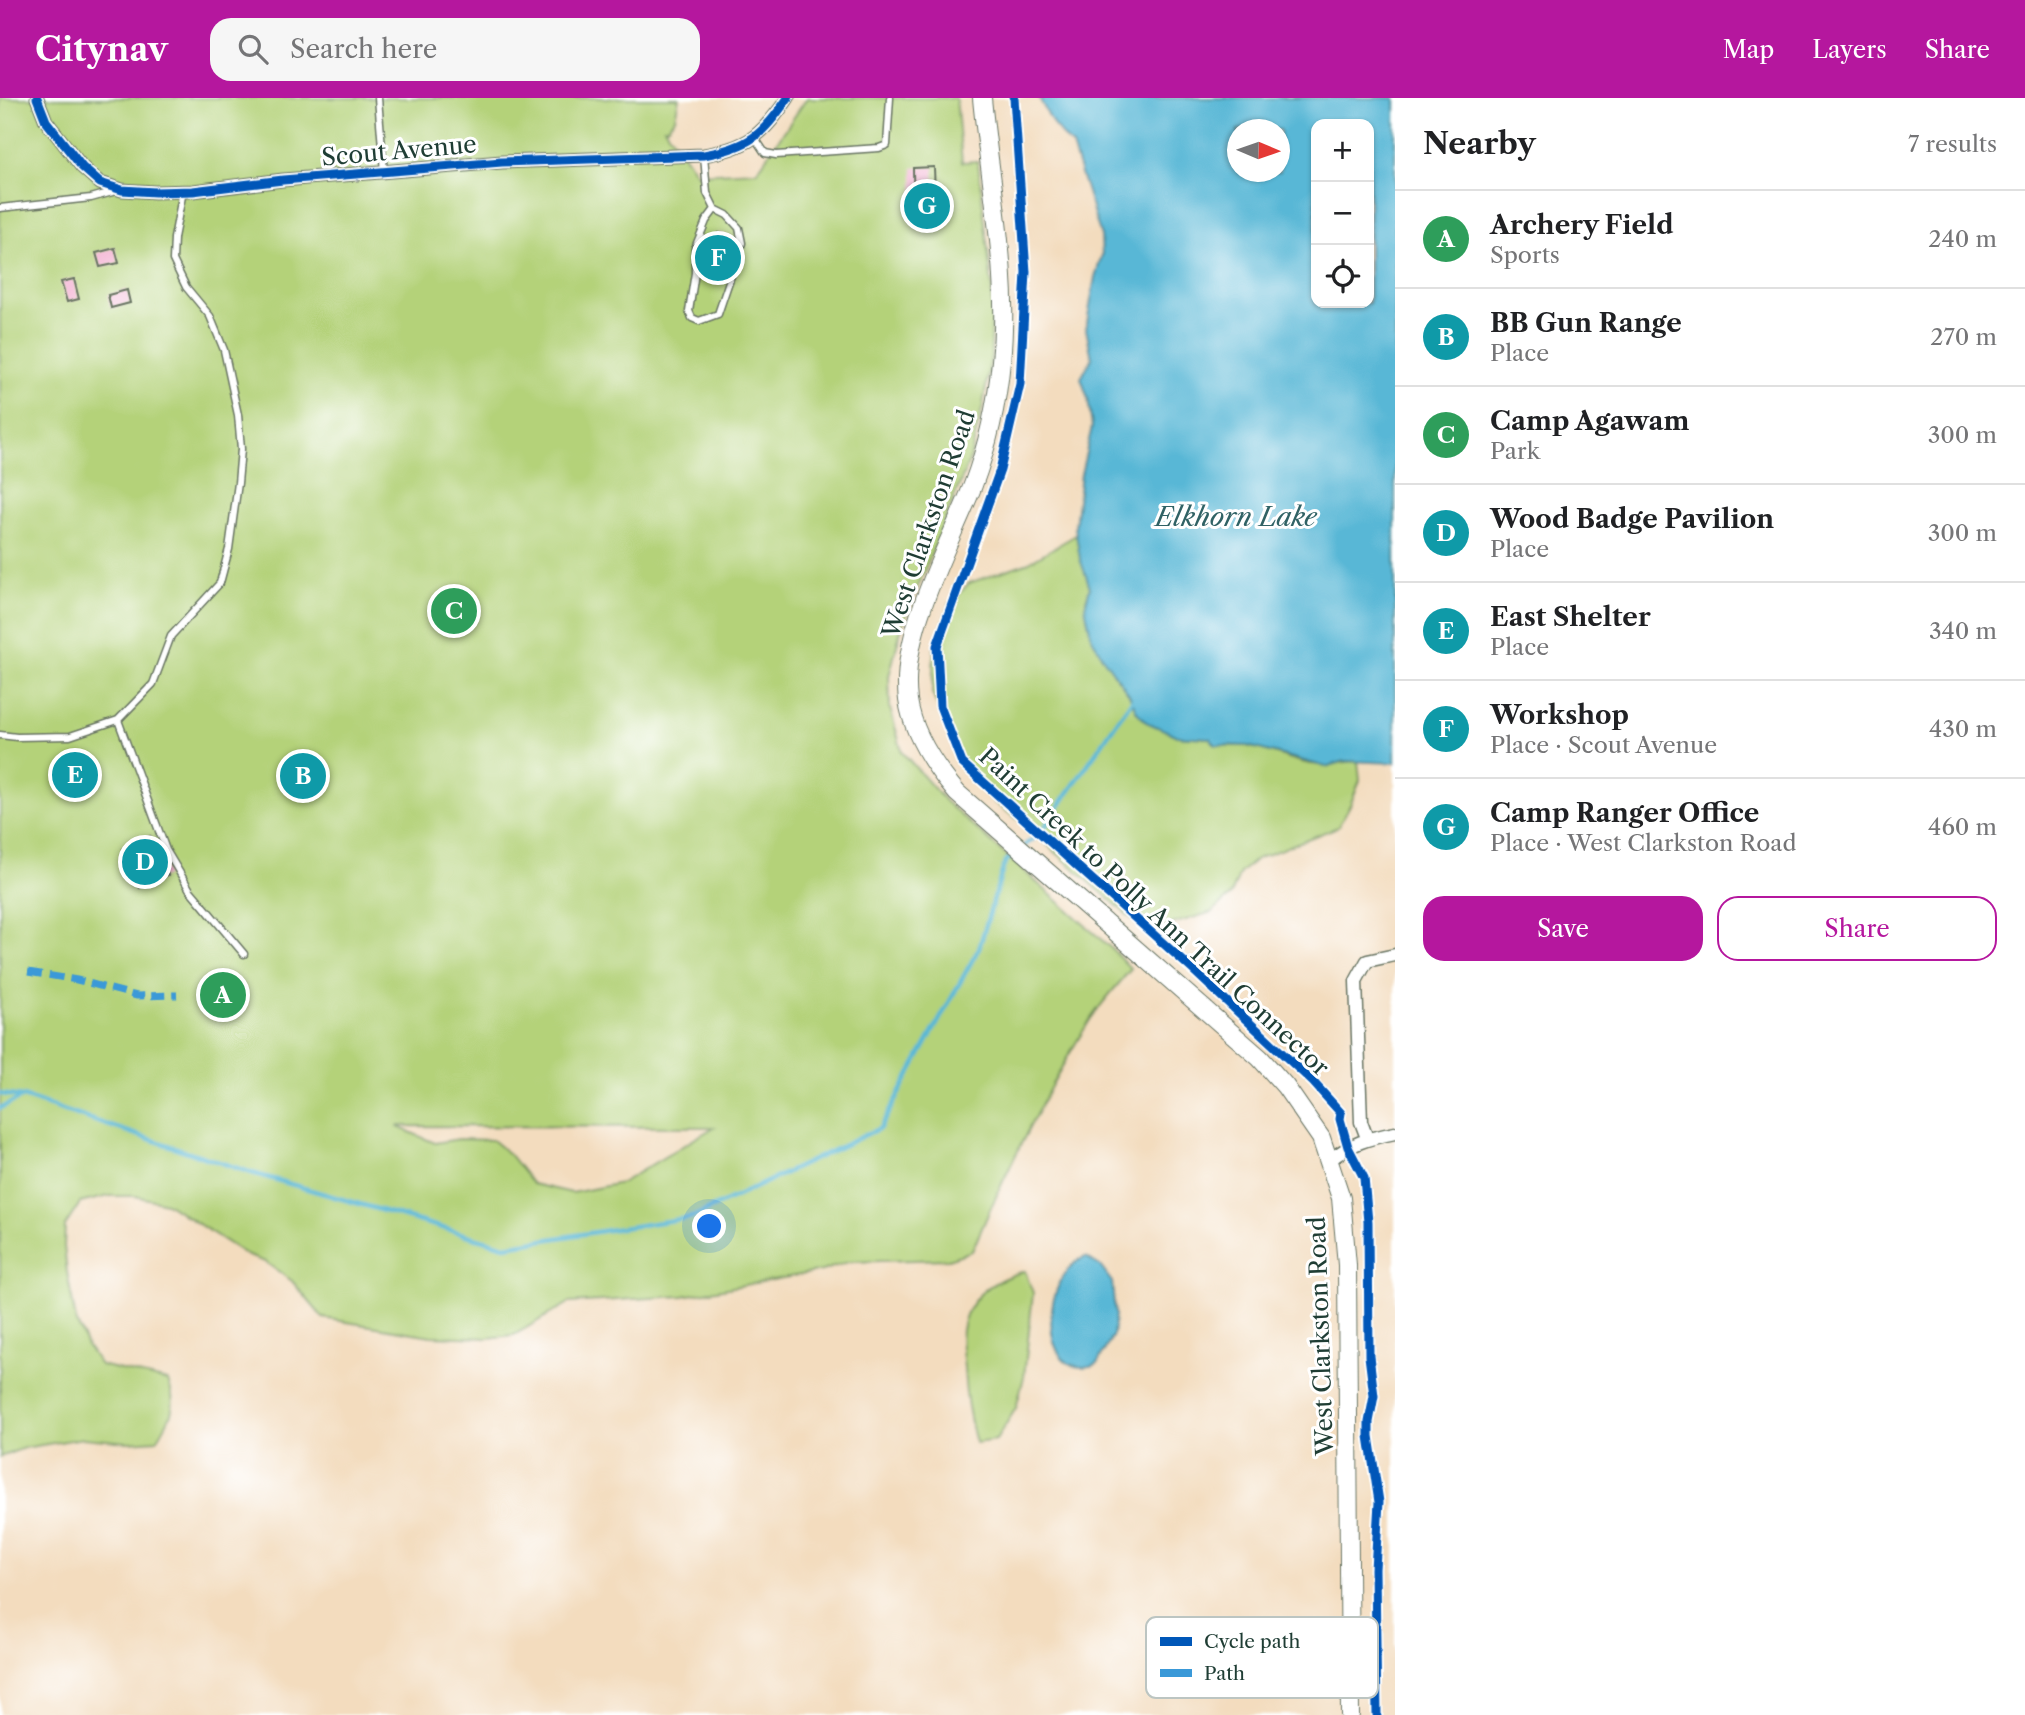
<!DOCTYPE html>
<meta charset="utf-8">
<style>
body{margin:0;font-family:"Libre Caslon Text",serif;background:#f6f6f6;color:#202124}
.controls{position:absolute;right:21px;top:21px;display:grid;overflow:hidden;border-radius:14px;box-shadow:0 2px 5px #0004}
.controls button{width:63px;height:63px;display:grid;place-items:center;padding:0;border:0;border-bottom:2px solid #e0e0e0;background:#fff;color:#202124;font:35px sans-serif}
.compass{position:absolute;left:1227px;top:21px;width:63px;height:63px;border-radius:50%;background:#fff;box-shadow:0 2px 5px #0004;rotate:92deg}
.you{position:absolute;left:710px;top:1129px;width:24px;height:24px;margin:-18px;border:5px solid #fff;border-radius:50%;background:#1a73e8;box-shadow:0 0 0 10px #1a73e833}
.badge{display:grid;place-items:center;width:46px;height:46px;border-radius:50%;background:#b5179e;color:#fff;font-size:23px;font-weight:700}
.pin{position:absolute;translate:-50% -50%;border:4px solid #fff;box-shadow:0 2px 7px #0006}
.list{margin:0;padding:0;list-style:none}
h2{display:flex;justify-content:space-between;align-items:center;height:91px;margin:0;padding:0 28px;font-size:30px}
h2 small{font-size:23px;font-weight:400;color:#757577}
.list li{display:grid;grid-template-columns:46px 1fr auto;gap:21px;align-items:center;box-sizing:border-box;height:98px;padding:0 28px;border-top:2px solid #e0e0e0}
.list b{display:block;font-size:26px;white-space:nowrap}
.list p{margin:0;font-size:23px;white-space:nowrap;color:#757577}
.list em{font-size:23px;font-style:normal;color:#757577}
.actions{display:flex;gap:14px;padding:21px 28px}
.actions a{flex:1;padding:16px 0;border:2px solid #b5179e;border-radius:21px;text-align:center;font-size:24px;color:#b5179e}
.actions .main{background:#b5179e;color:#fff}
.icon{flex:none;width:38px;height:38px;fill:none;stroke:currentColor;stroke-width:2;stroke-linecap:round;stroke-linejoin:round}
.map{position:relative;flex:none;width:1395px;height:1617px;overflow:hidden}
header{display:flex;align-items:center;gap:42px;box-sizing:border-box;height:98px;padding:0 35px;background:#b5179e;color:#fff}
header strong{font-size:33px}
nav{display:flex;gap:38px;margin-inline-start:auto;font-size:24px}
.search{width:490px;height:63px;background:#f6f6f6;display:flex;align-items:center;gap:18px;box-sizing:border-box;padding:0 24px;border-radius:21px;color:#757577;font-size:26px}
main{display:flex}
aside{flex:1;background:#fff}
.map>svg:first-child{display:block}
.green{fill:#b4d279;stroke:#6a8856;stroke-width:2;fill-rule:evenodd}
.water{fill:#58b7d6;stroke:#3c7a85;stroke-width:2;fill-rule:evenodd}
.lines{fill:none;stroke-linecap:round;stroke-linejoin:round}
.stream{stroke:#58b7d6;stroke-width:4.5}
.building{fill:#f2a9cd}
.lane-casing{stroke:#697564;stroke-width:9}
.street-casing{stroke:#697564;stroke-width:15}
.secondary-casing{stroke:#697564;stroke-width:20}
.lane{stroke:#fff;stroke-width:6}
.street{stroke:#fff;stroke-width:12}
.secondary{stroke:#fff;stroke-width:18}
.quiet{stroke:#3a99d8;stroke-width:7;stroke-dasharray:14 7;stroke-linecap:butt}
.cycleway-casing{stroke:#fff;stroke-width:13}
.cycleway{stroke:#0057b8;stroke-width:9}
.labels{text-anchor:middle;stroke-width:6;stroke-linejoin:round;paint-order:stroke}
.street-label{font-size:24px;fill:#1f3d34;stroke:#fff}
.water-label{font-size:26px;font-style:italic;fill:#306265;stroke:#fff}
.key{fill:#fff;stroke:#bcc5c2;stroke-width:2}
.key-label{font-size:19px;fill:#1f3d34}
</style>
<header>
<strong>Citynav</strong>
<div class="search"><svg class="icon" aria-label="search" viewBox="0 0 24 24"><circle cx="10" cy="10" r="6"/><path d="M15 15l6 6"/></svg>Search here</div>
<nav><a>Map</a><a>Layers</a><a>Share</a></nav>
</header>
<main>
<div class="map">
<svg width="1395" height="1617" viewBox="0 0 1395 1617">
<rect width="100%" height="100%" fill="#fff"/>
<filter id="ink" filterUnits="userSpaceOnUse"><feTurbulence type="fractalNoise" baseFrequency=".0143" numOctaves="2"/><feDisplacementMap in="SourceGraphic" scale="14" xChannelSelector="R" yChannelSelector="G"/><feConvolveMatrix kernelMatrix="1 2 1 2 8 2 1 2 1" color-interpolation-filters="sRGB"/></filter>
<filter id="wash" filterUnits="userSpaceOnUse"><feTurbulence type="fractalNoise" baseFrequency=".00686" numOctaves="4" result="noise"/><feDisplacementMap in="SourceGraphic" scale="28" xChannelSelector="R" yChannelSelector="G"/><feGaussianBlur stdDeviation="1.57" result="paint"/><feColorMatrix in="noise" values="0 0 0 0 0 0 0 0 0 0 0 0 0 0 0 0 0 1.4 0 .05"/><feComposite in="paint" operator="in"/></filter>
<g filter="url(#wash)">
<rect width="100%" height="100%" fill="#f3dcbe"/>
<path class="green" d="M0 0H679L675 20 667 29H664L697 76 757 73 807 0H956L962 64 978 63 992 189 991 259 983 307 970 361 902 528 889 578 890 610 902 654 946 704 1113 852 1131 871C1118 887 1102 904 1090 922 1044 995 1006 1073 972 1153L948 1161 848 1164 822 1173 683 1198 569 1205 514 1237 487 1240 431 1238 323 1220 292 1183 265 1164 248 1158 166 1105 135 1098H109L80 1105 65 1128 64 1148 67 1174 76 1223 87 1248 100 1267 168 1283C178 1308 171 1320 157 1342L128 1344 83 1340 24 1350 0 1359ZM398 1029V1028L714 1029 621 1085 572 1095 533 1086 509 1056 492 1042 459 1041 435 1045Z
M1076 437 1090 490 1086 502 1087 519 1114 576 1129 596 1137 614 1160 629 1178 638 1210 640C1219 650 1233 647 1246 648 1268 651 1288 662 1310 666 1327 668 1341 664 1358 663L1360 682 1350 707 1338 729 1256 761 1240 775 1231 797 1212 814 1153 832 1132 821 1019 722 997 707 964 673 932 595 934 551 950 505 969 485 1029 464Z
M1025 1173 1033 1195 1024 1279 1016 1310 996 1342 976 1345C969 1320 965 1296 964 1270 963 1258 960 1244 962 1232 967 1198 995 1181 1025 1173Z"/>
<path class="water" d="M1039 0H1395V665L1345 663 1326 669 1248 648 1216 647 1210 640 1178 638 1146 624 1137 614 1129 596 1103 560 1091 538 1085 508 1090 489 1080 461 1075 429 1081 376 1092 329 1088 301 1081 280 1092 260 1086 231 1095 179 1102 157 1101 138 1072 48 1054 28ZM1316 26H1369V205H1316ZM1238 32H1280V74H1238Z
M1086 1159 1100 1168 1112 1184 1115 1217 1113 1237 1097 1266C1038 1288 1038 1176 1086 1159Z"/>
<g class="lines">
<path class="stream" d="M1025 747 1040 736 1132 602
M0 996 23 999 252 1075 505 1148 693 1119 880 1030 979 850 1005 764 1018 753
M0 1010 21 1000"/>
</g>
<g id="blocks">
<path class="building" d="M934 69 935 95H939L940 122 914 123 913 70Z
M718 135 731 139 729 147 733 148 724 178 704 172 712 142 716 143Z
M115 150 119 165 100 169 96 155Z
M74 181 79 201 67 204 61 184Z
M127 192 130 205 111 210 108 197Z
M302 654 318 696 304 701 289 659Z
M84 668 86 685 65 686 64 670Z
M150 738 168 777 140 790 122 751Z"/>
</g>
</g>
<g filter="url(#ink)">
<use href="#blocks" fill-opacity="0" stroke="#697564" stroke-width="2"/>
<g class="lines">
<g class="lane-casing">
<path id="lane" d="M378 0 384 74
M755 40 765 55 776 57 879 50 887 47 890 0
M704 57 707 95 715 111 727 117 739 130 742 145 718 216 699 223 692 220 689 213 695 175V150L706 123 715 111
M0 110 91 100 116 93
M118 622 166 752 190 792 244 856
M0 637 17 639 70 638 118 622 153 586 171 538 220 485 229 451 238 385 241 351 238 317 224 252 210 218 186 189 173 162 174 140 183 93"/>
</g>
<g class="street-casing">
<path id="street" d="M37 0 46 23 82 69 100 85 122 92 155 94 193 93 283 82 502 64 704 57C750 49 762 37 788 0
M1367 1040 1361 1024 1356 883 1367 863 1395 857
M1329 1063C1349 1046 1369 1040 1395 1035"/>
</g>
<g class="secondary-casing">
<path id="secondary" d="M982 0C990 87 1010 175 1001 263 997 306 988 347 973 387 949 448 899 536 908 602 913 637 935 669 957 695L1260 960 1285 988 1321 1040 1341 1100 1347 1167 1350 1617"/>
</g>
<use href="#lane" class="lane"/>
<use href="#street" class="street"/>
<use href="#secondary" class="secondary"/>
<path class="quiet" d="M28 874 77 882 137 898 177 897"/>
<g class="cycleway-casing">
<path id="cycleway" d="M37 0 46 23 82 69 100 85 122 92 155 94 193 93 283 82 502 64 704 57C750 49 762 37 788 0
M1014 0 1026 174 1020 286 1000 372 937 548 940 608 962 665 1192 871 1313 984 1341 1015 1340 1021 1348 1049 1364 1080 1368 1124 1369 1258 1374 1298 1369 1324V1338L1379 1404 1375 1471 1377 1617"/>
</g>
<use href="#cycleway" class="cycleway"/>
</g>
</g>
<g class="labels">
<g class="street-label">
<text transform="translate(399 53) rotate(-5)" y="8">Scout Avenue</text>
<text transform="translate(929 426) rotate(-71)" y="8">West Clarkston Road</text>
<text transform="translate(1154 814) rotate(43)" y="8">Paint Creek to Polly Ann Trail Connector</text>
<text transform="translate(1321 1238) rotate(-92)" y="8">West Clarkston Road</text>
</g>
<g class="water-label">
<text x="1236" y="428">Elkhorn Lake</text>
</g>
</g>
<rect x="1146" y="1519" width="232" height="81" rx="10" class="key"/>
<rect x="1160" y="1539" width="32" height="9" fill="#0057b8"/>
<rect x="1160" y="1571" width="32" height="8" fill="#3a99d8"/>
<g class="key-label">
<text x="1204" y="1550">Cycle path</text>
<text x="1204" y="1582">Path</text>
</g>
</svg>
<div class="controls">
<button>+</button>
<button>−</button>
<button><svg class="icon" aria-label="locate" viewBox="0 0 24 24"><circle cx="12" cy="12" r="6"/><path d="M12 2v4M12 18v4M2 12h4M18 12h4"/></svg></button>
</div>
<svg class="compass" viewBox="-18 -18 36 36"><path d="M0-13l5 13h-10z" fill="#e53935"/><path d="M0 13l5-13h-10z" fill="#757577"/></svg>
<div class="you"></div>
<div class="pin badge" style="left:223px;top:897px;background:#2e9e5b">A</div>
<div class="pin badge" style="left:303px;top:678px;background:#0f9aa8">B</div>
<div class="pin badge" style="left:454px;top:513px;background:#2e9e5b">C</div>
<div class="pin badge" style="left:145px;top:764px;background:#0f9aa8">D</div>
<div class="pin badge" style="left:75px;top:677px;background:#0f9aa8">E</div>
<div class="pin badge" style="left:718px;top:160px;background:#0f9aa8">F</div>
<div class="pin badge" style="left:927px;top:108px;background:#0f9aa8">G</div>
</div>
<aside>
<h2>Nearby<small>7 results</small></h2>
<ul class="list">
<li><span class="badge" style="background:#2e9e5b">A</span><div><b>Archery Field</b><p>Sports</p></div><em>240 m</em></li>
<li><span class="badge" style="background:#0f9aa8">B</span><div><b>BB Gun Range</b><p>Place</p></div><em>270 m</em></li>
<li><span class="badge" style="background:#2e9e5b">C</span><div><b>Camp Agawam</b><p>Park</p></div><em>300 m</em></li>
<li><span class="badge" style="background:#0f9aa8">D</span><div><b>Wood Badge Pavilion</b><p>Place</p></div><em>300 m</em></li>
<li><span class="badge" style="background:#0f9aa8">E</span><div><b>East Shelter</b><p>Place</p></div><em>340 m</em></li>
<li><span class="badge" style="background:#0f9aa8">F</span><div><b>Workshop</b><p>Place · Scout Avenue</p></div><em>430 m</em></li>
<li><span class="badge" style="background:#0f9aa8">G</span><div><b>Camp Ranger Office</b><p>Place · West Clarkston Road</p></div><em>460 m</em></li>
</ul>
<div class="actions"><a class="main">Save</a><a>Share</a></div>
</aside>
</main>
